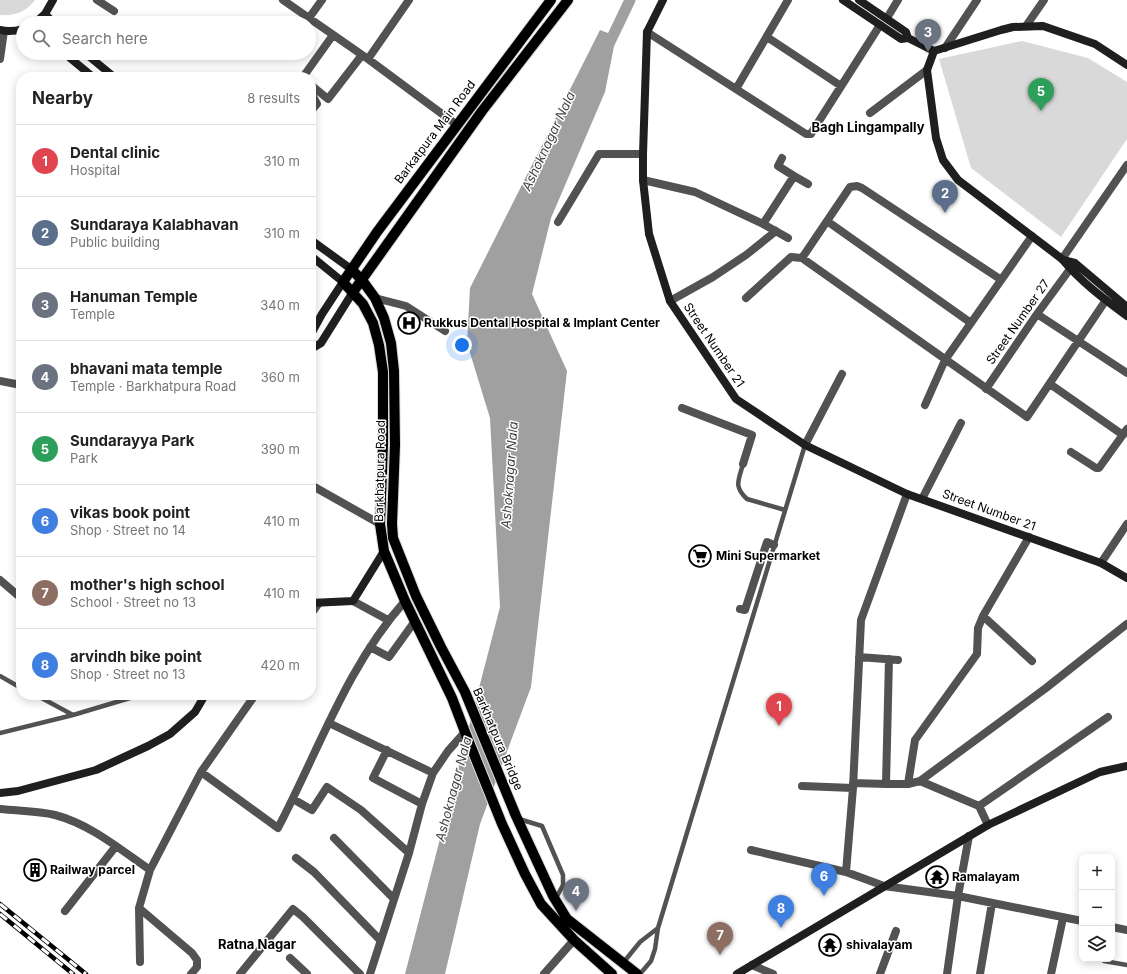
<!DOCTYPE html>
<meta charset="utf-8">
<style>
body{margin:0;font-family:Inter,sans-serif;background:#f2f2f2;color:#222}
.controls{position:absolute;right:12px;bottom:12px;display:grid;overflow:hidden;border-radius:8px;box-shadow:0 2px 10px #0003}
.controls button{width:36px;height:36px;display:grid;place-items:center;padding:0;border:0;border-bottom:1px solid #e0e0e0;background:#fff;color:#222;font:20px sans-serif}
.you{position:absolute;left:462px;top:345px;width:14px;height:14px;margin:-10px;border:3px solid #fff;border-radius:50%;background:#1a73e8;box-shadow:0 0 0 6px #1a73e833}
.badge{display:grid;place-items:center;width:26px;height:26px;border-radius:50%;background:#d93025;color:#fff;font-size:13px;font-weight:700}
.pin{position:absolute;translate:-50% -33px;filter:drop-shadow(0 1px 2px #0008)}
.pin::after{content:'';position:absolute;top:21px;width:14px;height:12px;background:inherit;clip-path:polygon(0 0,100% 0,50% 100%)}
.list{margin:0;padding:0;list-style:none}
h2{display:flex;justify-content:space-between;align-items:center;height:52px;margin:0;padding:0 16px;font-size:17px}
h2 small{font-size:13px;font-weight:400;color:#767676}
.list li{display:grid;grid-template-columns:26px 1fr auto;gap:12px;align-items:center;box-sizing:border-box;height:72px;padding:0 16px;border-top:1px solid #e0e0e0}
.list b{display:block;font-size:15px;white-space:nowrap}
.list p{margin:0;font-size:13px;white-space:nowrap;color:#767676}
.list em{font-size:13px;font-style:normal;color:#767676}
.icon{flex:none;width:22px;height:22px;fill:none;stroke:currentColor;stroke-width:2;stroke-linecap:round;stroke-linejoin:round}
.map{position:relative;flex:none;width:1127px;height:974px;overflow:hidden}
.search{position:absolute;background:#fff;box-shadow:0 2px 10px #0003;left:16px;top:16px;width:300px;height:44px;display:flex;align-items:center;gap:10px;box-sizing:border-box;padding:0 14px;border-radius:22px;color:#767676;font-size:15px}
.panel{position:absolute;background:#fff;box-shadow:0 2px 10px #0003;left:16px;top:72px;width:300px;height:628px;border-radius:16px}
.map>svg:first-child{display:block}
.green{fill:#d9d9d9}
.water{fill:#a0a0a0}
.lines{fill:none;stroke-linecap:round;stroke-linejoin:round}
.canal{stroke:#a0a0a0;stroke-width:11}
.primary-casing{stroke:#dbdbdb;stroke-width:12}
.lane{stroke:#525252;stroke-width:4.5}
.street{stroke:#525252;stroke-width:8}
.secondary{stroke:#1f1f1f;stroke-width:8}
.primary{stroke:#000;stroke-width:10}
.rail-casing{stroke:#000;stroke-width:4.5}
.rail{stroke:#fff;stroke-width:3;stroke-dasharray:9;stroke-linecap:butt}
.labels{text-anchor:middle;stroke-width:3;stroke-linejoin:round;paint-order:stroke}
.street-label{font-size:12px;fill:#000;stroke:#fff}
.poi-label{font-size:12px;font-weight:bold;fill:#000;stroke:#fff;text-anchor:start}
.neighbourhood-label{font-size:13px;font-weight:bold;fill:#000;stroke:#fff}
.water-label{font-size:13px;font-style:italic;fill:#414141;stroke:#fff}
</style>
<div class="map">
<svg width="1127" height="974" viewBox="0 0 1127 974">
<rect width="100%" height="100%" fill="#fff"/>
<path class="green" d="M0 0H35C26 12 15 16 0 15Z
M1022 41 1088 58 1127 82V139L1061 237 971 168 939 59Z"/>
<path class="water" d="M600 30 616 36 605 92 551 218 532 294 567 371 531 687 480 824 445 974H405L500 607 490 418 467 343 470 288Z"/>
<g class="lines">
<path class="canal" d="M607 48 630 0"/>
<g class="primary-casing">
<path id="primary" d="M551 0 377 232 343 282 363 304 373 323 379 345 383 372V444L380 524 384 551 405 601 452 698 465 732 502 824 525 874 541 904 574 940 612 974
M351 269 362 280 375 298 384 318 391 343 394 371 395 445 392 524 393 538 416 596 441 647 465 692 516 816 553 896 567 919 637 974
M353 292 482 111 568 0"/>
</g>
<path class="lane" d="M743 464C739 480 733 486 747 499L785 510
M0 676 21 688
M36 695 73 715
M0 733 73 715 140 695
M519 819 542 826 563 875V885L555 900
M1104 961 1127 965
M623 963 640 942 658 928
M640 974 651 961 655 949 658 928 805 445"/>
<path class="street" d="M97 0 114 11
M283 0 368 59 457 125
M309 18 322 0
M887 18 898 0
M1026 26 1044 0
M647 32 806 134H811L812 132 880 25
M767 37 841 86
M945 48 977 0
M0 59 4 31
M368 59 409 0
M303 77 333 35
M311 85 328 99 362 55
M736 89 788 0
M311 93 317 104 311 111
M870 113 927 70
M782 158 778 166 794 176
M643 180 695 192 763 224 788 238
M827 221 971 323
M558 222 599 154H643
M763 224 794 176 808 184
M802 258 850 187 857 186 862 188 1000 279
M1062 259 1127 165
M375 298 406 306 445 331
M746 298 791 257 802 258 1027 417 1106 300
M670 301 713 277 746 255 776 231
M1037 314 1127 373
M0 381 21 385
M1050 384 1123 435
M986 389 1037 314 1070 269
M925 405 945 360 1032 236
M682 408 752 435 743 464
M805 445 842 374
M1071 452 1096 468H1099L1127 429
M311 485 380 524
M922 499 961 423
M1101 563 1127 524
M0 580 21 598
M353 601 388 620
M740 609 745 610 767 542 774 545
M311 614 319 603
M983 616 1032 661
M370 647 389 657 415 621
M859 657 898 660
M329 723 433 773
M387 750 373 778 422 804
M201 772 278 828C318 752 347 666 405 601
M920 781 1046 688 1127 624
M853 783 886 784H908L920 781 979 806 1108 717
M886 784 889 659
M908 784 915 740 977 654 978 628 983 616 1029 537
M802 786 853 788
M293 799 312 810 327 787 361 810 409 853
M979 806 988 825
M0 809C18 811 38 811 55 815 90 824 121 850 150 870L201 772 255 695
M334 838 394 899
M751 850 846 872 884 886 958 896 1082 921
M296 858 314 872 380 940
M846 872 853 788 861 620 907 494
M139 908 192 953 197 960V967L191 974
M65 911 116 846
M1112 927 1127 930
M290 958 307 974
M140 962 139 908 150 870
M752 965 773 974
M240 974 293 909 303 917 360 974
M370 974 409 853 422 804 433 773 448 751 465 732
M544 974 574 940
M880 974 896 931
M947 974 958 896 969 836
M980 974 992 903
M1051 974 1063 918"/>
<path class="secondary" d="M663 0 647 32 643 154V180L649 234 670 301 736 399 805 445 907 494 1101 563 1127 578
M843 0 901 39 908 38
M859 0 906 32 908 38
M45 14 54 23
M35 23 45 14 53 0
M0 30C8 32 16 31 23 29
M908 38 934 51
M934 51 927 70 936 138 943 160 958 180 1062 259C1080 281 1104 299 1127 316
M934 51 1001 30 1013 27 1043 26 1095 44 1127 65
M64 53 93 77
M85 53 114 77
M311 240 351 269
M311 256 343 282 322 314 311 334
M1063 260 1075 263 1127 307
M311 349 321 343 353 292
M311 603 353 601 384 551
M0 793 18 791 96 770 148 746 170 734 195 712 205 695
M737 974 988 825 1100 772 1127 766"/>
<use href="#primary" class="primary"/>
<g class="rail-casing">
<path id="rail" d="M0 904 86 974
M0 914 73 974"/>
</g>
<use href="#rail" class="rail"/>
</g>
<defs>
<g id="hospital-ring" transform="scale(1.15)"><circle r="9.5" fill="#fff" stroke="#000" stroke-width="1.5"/><path d="M-5-5h3v3.5h4V-5h3V5h-3V1.5h-4V5h-3Z" fill="#000"/></g>
<g id="supermarket-ring" transform="scale(1.15)"><circle r="9.5" fill="#fff" stroke="#000" stroke-width="1.5"/><path d="M-6-5.5h2.5l.6 2H6L4.5 2H-2.5L-4.4-4H-6ZM-1.5 3.2a1.3 1.3 0 1 0 .1 0ZM3 3.2a1.3 1.3 0 1 0 .1 0Z" fill="#000"/></g>
<g id="building-ring" transform="scale(1.15)"><circle r="9.5" fill="#fff" stroke="#000" stroke-width="1.5"/><path d="M-4-6H4V6H1V3H-1V6H-4ZM-2.5-4.3h1.7v1.8h-1.7ZM.8-4.3h1.7v1.8H.8ZM-2.5-1h1.7V.8h-1.7ZM.8-1h1.7V.8H.8Z" fill="#000"/></g>
<g id="temple-ring" transform="scale(1.15)"><circle r="9.5" fill="#fff" stroke="#000" stroke-width="1.5"/><path d="M0-6L5-2H3V0L6.5 2.5H4V6H1.5V3h-3V6H-4V2.5H-6.5L-3 0V-2H-5Z" fill="#000"/></g>
</defs>
<g fill-rule="evenodd">
<use href="#hospital-ring" x="409" y="323"/>
<use href="#supermarket-ring" x="700" y="556"/>
<use href="#building-ring" x="35" y="870"/>
<use href="#temple-ring" x="937" y="877"/>
<use href="#temple-ring" x="830" y="945"/>
</g>
<g class="labels">
<g class="street-label">
<text transform="translate(435 132) rotate(-53)" y="4">Barkatpura Main Road</text>
<text transform="translate(1018 322) rotate(-55)" y="4">Street Number 27</text>
<text transform="translate(714 345) rotate(56)" y="4">Street Number 21</text>
<text transform="translate(380 471) rotate(-89)" y="4">Barkhatpura Road</text>
<text transform="translate(989 510) rotate(20)" y="4">Street Number 21</text>
<text transform="translate(498 739) rotate(67)" y="4">Barkhatpura Bridge</text>
</g>
<g class="poi-label">
<text x="424" y="327">Rukkus Dental Hospital &amp; Implant Center</text>
<text x="716" y="560">Mini Supermarket</text>
<text x="50" y="874">Railway parcel</text>
<text x="952" y="881">Ramalayam</text>
<text x="846" y="949">shivalayam</text>
</g>
<g class="neighbourhood-label">
<text x="868" y="132">Bagh Lingampally</text>
<text x="257" y="949">Ratna Nagar</text>
</g>
<g class="water-label">
<text transform="translate(548 141) rotate(-65)" y="5">Ashoknagar Nala</text>
<text transform="translate(509 475) rotate(-86)" y="5">Ashoknagar Nala</text>
<text transform="translate(453 789) rotate(-75)" y="5">Ashoknagar Nala</text>
</g>
</g>
</svg>
<div class="controls">
<button>+</button>
<button>−</button>
<button><svg class="icon" aria-label="layers" viewBox="0 0 24 24"><path d="M12 4l9 5-9 5-9-5zM3 14l9 5 9-5"/></svg></button>
</div>
<div class="you"></div>
<div class="pin badge" style="left:779px;top:726px;background:#e0444e">1</div>
<div class="pin badge" style="left:945px;top:213px;background:#5c6f8a">2</div>
<div class="pin badge" style="left:928px;top:52px;background:#6b7280">3</div>
<div class="pin badge" style="left:576px;top:911px;background:#6b7280">4</div>
<div class="pin badge" style="left:1041px;top:111px;background:#2e9e5b">5</div>
<div class="pin badge" style="left:824px;top:896px;background:#3f7fe0">6</div>
<div class="pin badge" style="left:720px;top:955px;background:#8d6e63">7</div>
<div class="pin badge" style="left:781px;top:928px;background:#3f7fe0">8</div>
<div class="search"><svg class="icon" aria-label="search" viewBox="0 0 24 24"><circle cx="10" cy="10" r="6"/><path d="M15 15l6 6"/></svg>Search here</div>
<section class="panel">
<h2>Nearby<small>8 results</small></h2>
<ul class="list">
<li><span class="badge" style="background:#e0444e">1</span><div><b>Dental clinic</b><p>Hospital</p></div><em>310 m</em></li>
<li><span class="badge" style="background:#5c6f8a">2</span><div><b>Sundaraya Kalabhavan</b><p>Public building</p></div><em>310 m</em></li>
<li><span class="badge" style="background:#6b7280">3</span><div><b>Hanuman Temple</b><p>Temple</p></div><em>340 m</em></li>
<li><span class="badge" style="background:#6b7280">4</span><div><b>bhavani mata temple</b><p>Temple · Barkhatpura Road</p></div><em>360 m</em></li>
<li><span class="badge" style="background:#2e9e5b">5</span><div><b>Sundarayya Park</b><p>Park</p></div><em>390 m</em></li>
<li><span class="badge" style="background:#3f7fe0">6</span><div><b>vikas book point</b><p>Shop · Street no 14</p></div><em>410 m</em></li>
<li><span class="badge" style="background:#8d6e63">7</span><div><b>mother's high school</b><p>School · Street no 13</p></div><em>410 m</em></li>
<li><span class="badge" style="background:#3f7fe0">8</span><div><b>arvindh bike point</b><p>Shop · Street no 13</p></div><em>420 m</em></li>
</ul>
</section>
</div>
